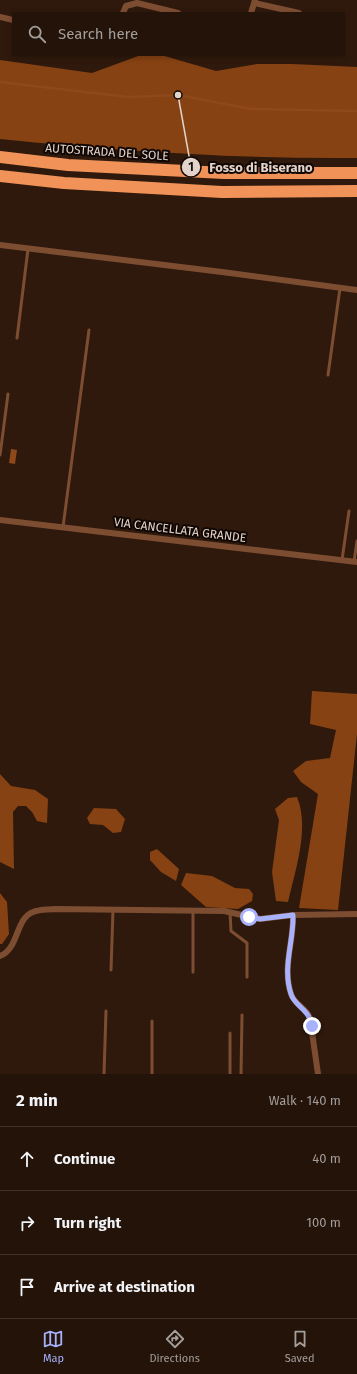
<!DOCTYPE html>
<meta charset="utf-8">
<style>
body{margin:0;font-family:"Fira Sans",sans-serif;background:#2b1c12;color:#f1f3f6}
.stop{position:absolute;width:12px;height:12px;margin:-9px;border:3px solid #a7b1fc;border-radius:50%;background:#fff}
.stop.end{background:#a7b1fc;border-color:#fff;box-shadow:0 1px 4px #0008}
.list{margin:0;padding:0;list-style:none}
h2{display:flex;justify-content:space-between;align-items:center;height:52px;margin:0;padding:0 16px;font-size:17px}
h2 small{font-size:13px;font-weight:400;color:#a39e9c}
.list li{display:grid;grid-template-columns:26px 1fr auto;gap:12px;align-items:center;box-sizing:border-box;height:64px;padding:0 16px;border-top:1px solid #40322a}
.list b{display:block;font-size:15px;white-space:nowrap}
.list em{font-size:13px;font-style:normal;color:#a39e9c}
.icon{flex:none;width:22px;height:22px;fill:none;stroke:currentColor;stroke-width:2;stroke-linecap:round;stroke-linejoin:round}
.map{position:relative;flex:none;width:357px;height:1074px;overflow:hidden}
.search{position:absolute;background:#231309;box-shadow:0 2px 6px #0003;left:12px;right:12px;top:12px;height:44px;display:flex;align-items:center;gap:10px;box-sizing:border-box;padding:0 14px;border-radius:0px;color:#a39e9c;font-size:15px}
.sheet{height:244px;background:#231309}
nav{display:flex;justify-content:space-around;align-items:center;box-sizing:border-box;height:56px;border-top:1px solid #40322a;background:#231309;font-size:11px;color:#a39e9c}
nav a{display:grid;justify-items:center;gap:2px}
nav .on{color:#a7b1fc}
.map>svg:first-child{display:block}
.forest{fill:#864213}
.water{fill:#8e491b}
.lines{fill:none;stroke-linecap:round;stroke-linejoin:round}
.stream{stroke:#8e491b;stroke-width:2.5}
.lane{stroke:#7d4d32;stroke-width:3}
.street{stroke:#7d4d32;stroke-width:6}
.highway{stroke:#f19259;stroke-width:12}
.route{stroke:#a7b1fc;stroke-width:5}
.labels{text-anchor:middle;stroke-width:4;stroke-linejoin:round;paint-order:stroke}
.street-label{font-size:12px;fill:#e3d3cb;stroke:#100703}
.leader{fill:none;stroke:#e3d3cb;stroke-width:1.5}
.callout-dot{fill:#e3d3cb;stroke:#100703;stroke-width:1.5}
.mark-label{font-size:12px;text-anchor:middle;font-weight:bold;fill:#111}
.callout-label{font-size:13px;text-anchor:middle;font-weight:bold;fill:#e3d3cb;stroke:#100703;stroke-width:4;stroke-linejoin:round;paint-order:stroke}
</style>
<div class="map">
<svg width="357" height="1074" viewBox="0 0 357 1074">
<rect width="100%" height="100%" fill="#2f190c"/>
<path class="forest" d="M141 55H161L216 71 257 64H292L357 67V158C237 159 120 151 0 139V60L92 73Z
M312 691 357 694V734L338 910 299 908 318 794 301 782 293 771 306 761 330 758 336 730 310 724Z
M0 774 11 786 35 790 48 799 47 823 37 821 32 812 26 806H18L13 812 14 869 0 862Z
M297 797C310 828 295 871 288 902L276 901 272 872 279 820 275 809 288 798Z
M94 808 116 809 125 819 121 832 113 833 103 825 90 824 87 818Z
M157 849 179 869 176 881 161 872 150 860V852Z
M186 873 212 876 235 888 249 889 253 894 252 901 238 909 206 907 181 885Z
M0 893 7 902 9 934 2 944H0Z"/>
<path class="water" d="M11 449 17 450 15 464 9 463Z"/>
<g class="lines">
<path class="stream" d="M0 82 128 97 178 95 251 109 357 111"/>
<path class="lane" d="M17 338 28 249
M328 375 340 288
M0 455 8 394
M63 527 89 330
M342 560 349 511
M354 562 357 541
M230 912 231 931 247 943V977
M111 970 113 910
M193 972V911
M104 1074 106 1011
M152 1074V1021
M230 1074V1033
M241 1074 242 1015"/>
<path class="street" d="M254 3 299 13
M123 13 126 6 137 3 178 13
M251 13 255 0
M0 17 13 20
M0 245 222 272 357 290
M0 520 357 562
M293 915 357 914
M0 956C19 949 15 919 33 912 40 909 48 910 55 909L224 911 260 919 293 915C294 941 282 967 291 994 294 1004 306 1008 310 1018L318 1074"/>
<path class="highway" d="M0 157 68 165 224 173H357
M0 176 64 183 222 192 357 191"/>
</g>
<g class="lines">
<path class="route" d="M249 917 260 919 293 915C294 941 282 967 291 994 295 1007 308 1007 312 1026"/>
</g>
<g class="labels">
<g class="street-label">
<text transform="translate(107 152) rotate(4)" y="4">AUTOSTRADA DEL SOLE</text>
<text transform="translate(180 530) rotate(7)" y="4">VIA CANCELLATA GRANDE</text>
</g>
</g>
<path class="leader" d="M178 95L191 167"/>
<g class="callout-dot">
<circle cx="178" cy="95" r="4"/>
<circle cx="191" cy="167" r="10"/>
</g>
<g class="mark-label">
<text x="191" y="171">1</text>
</g>
<g class="callout-label">
<text x="261" y="172">Fosso di Biserano</text>
</g>
</svg>
<div class="stop" style="left:249px;top:917px"></div>
<div class="stop end" style="left:312px;top:1026px"></div>
<div class="search"><svg class="icon" aria-label="search" viewBox="0 0 24 24"><circle cx="10" cy="10" r="6"/><path d="M15 15l6 6"/></svg>Search here</div>
</div>
<section class="sheet">
<h2>2 min<small>Walk · 140 m</small></h2>
<ul class="list">
<li><svg class="icon" aria-label="ahead" viewBox="0 0 24 24"><path d="M12 20V5M6 11l6-6 6 6"/></svg><div><b>Continue</b></div><em>40 m</em></li>
<li><svg class="icon" aria-label="right" viewBox="0 0 24 24"><path d="M7 20v-9h11M14 6l5 5-5 5"/></svg><div><b>Turn right</b></div><em>100 m</em></li>
<li><svg class="icon" aria-label="arrive" viewBox="0 0 24 24"><path d="M6 21V4h12l-3 4 3 4H6"/></svg><div><b>Arrive at destination</b></div></li>
</ul>
</section>
<nav>
<a class="on"><svg class="icon" aria-label="map" viewBox="0 0 24 24"><path d="M3 6l6-2 6 2 6-2v14l-6 2-6-2-6 2zM9 4v14M15 6v14"/></svg>Map</a>
<a><svg class="icon" aria-label="directions" viewBox="0 0 24 24"><path d="M12 3l9 9-9 9-9-9zM9 14v-3h6M13 9l2 2-2 2"/></svg>Directions</a>
<a><svg class="icon" aria-label="saved" viewBox="0 0 24 24"><path d="M7 4h10v16l-5-4-5 4z"/></svg>Saved</a>
</nav>
